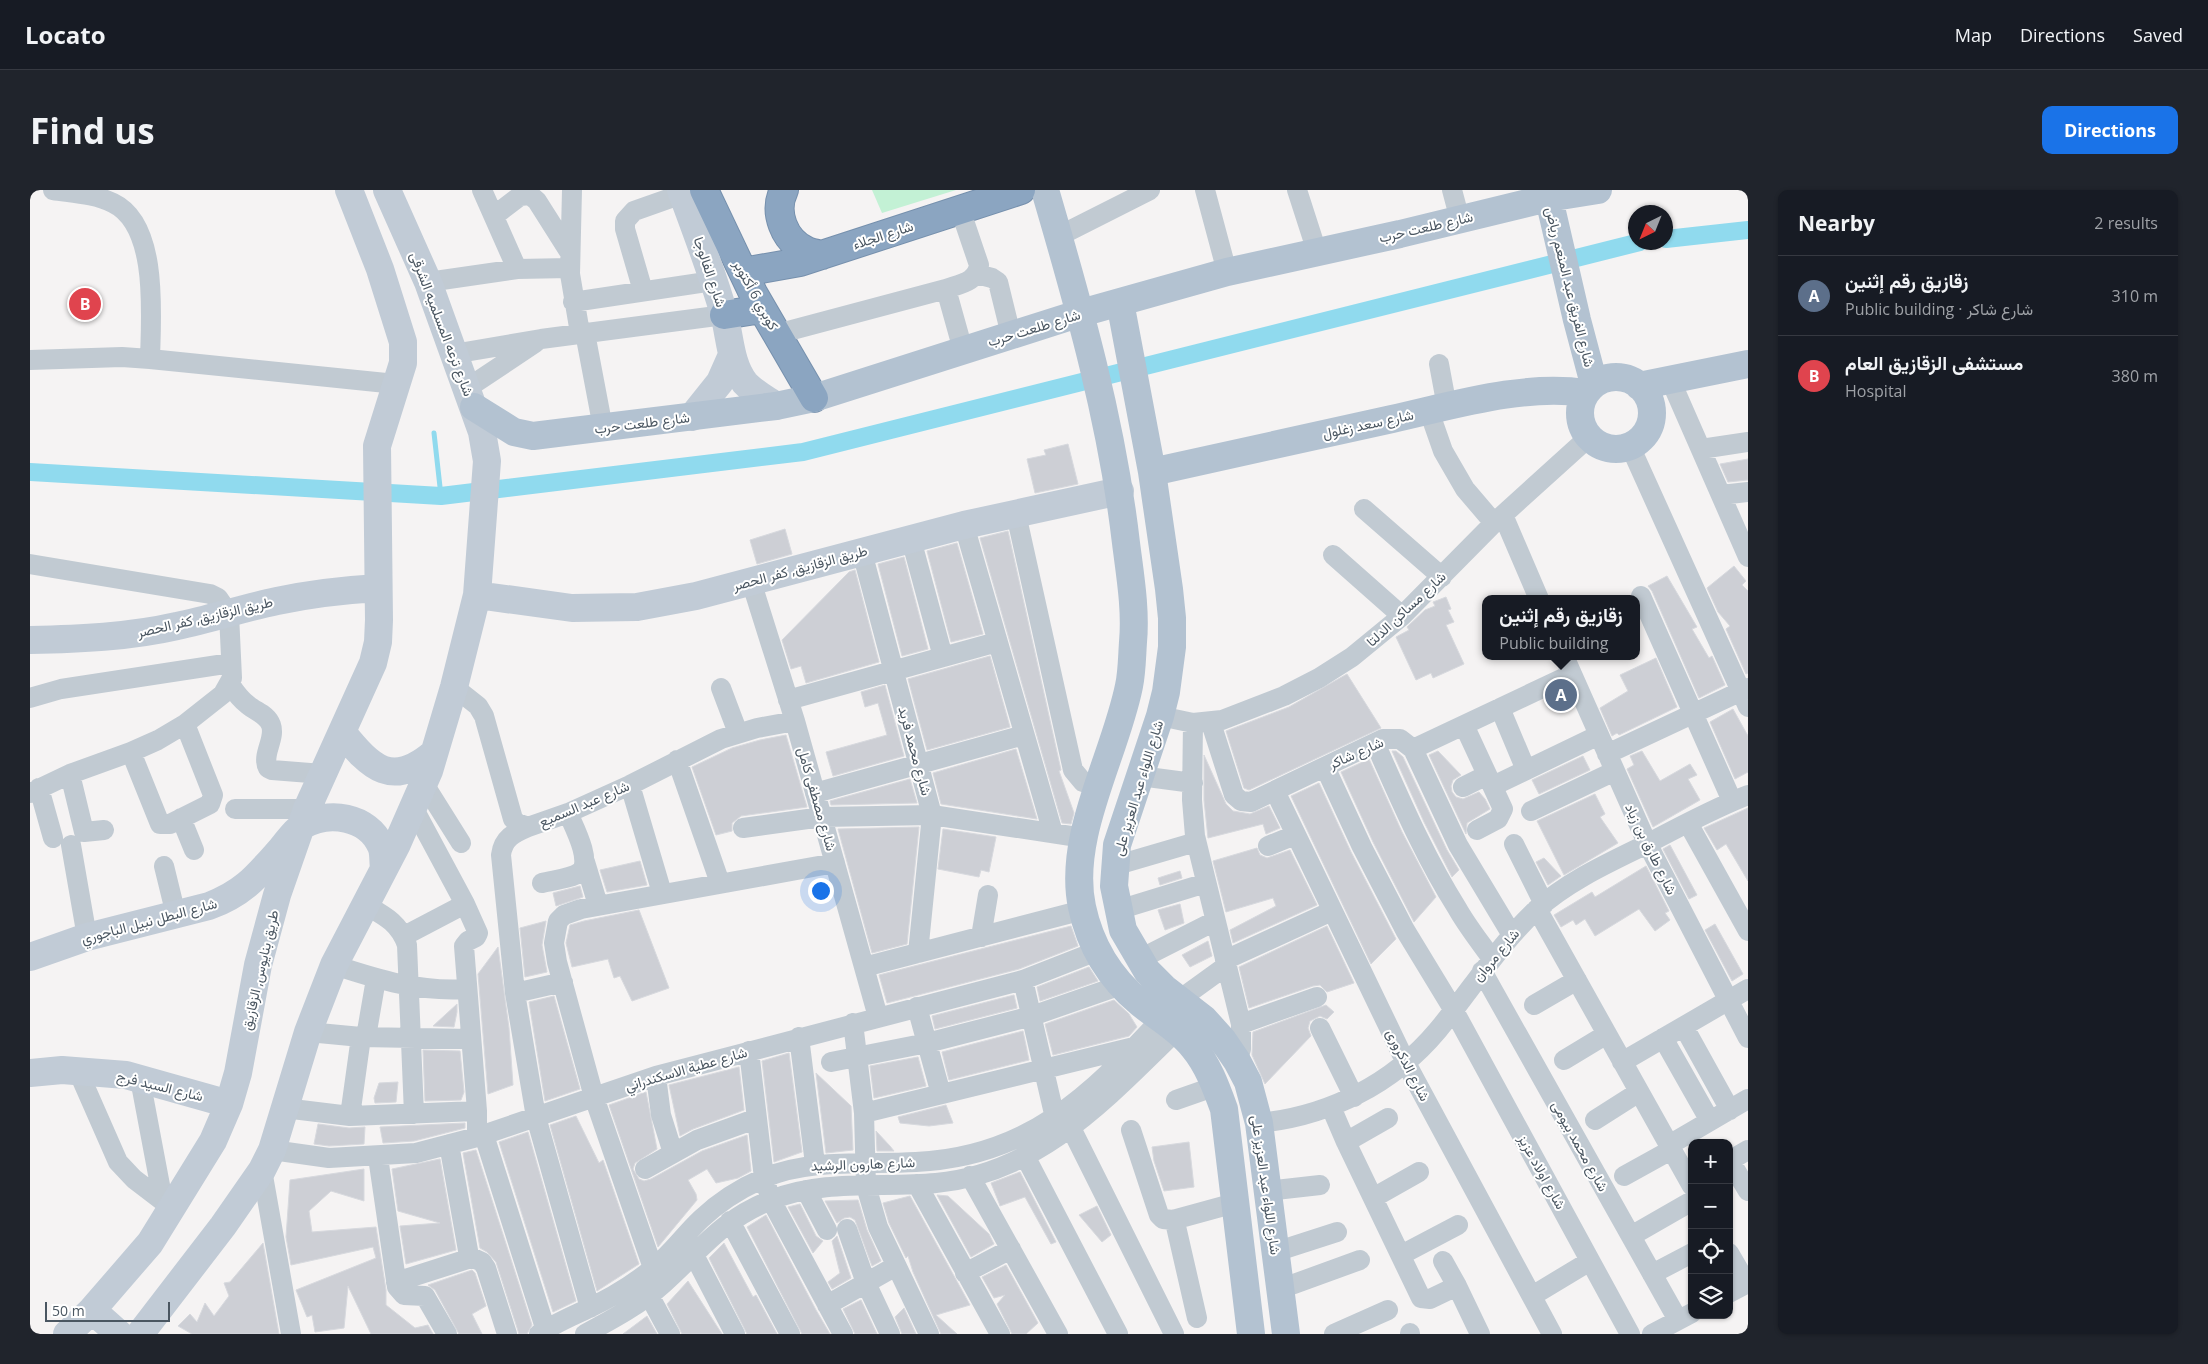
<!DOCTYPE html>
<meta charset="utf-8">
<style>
body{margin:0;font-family:"Open Sans",Vazirmatn,sans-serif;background:#20242c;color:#f1f3f6}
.controls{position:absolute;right:15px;bottom:15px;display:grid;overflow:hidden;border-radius:10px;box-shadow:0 1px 4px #0004}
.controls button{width:45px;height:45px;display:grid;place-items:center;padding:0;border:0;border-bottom:1px solid #363941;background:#171b24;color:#f1f3f6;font:25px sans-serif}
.compass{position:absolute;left:1598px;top:15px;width:45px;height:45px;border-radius:50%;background:#171b24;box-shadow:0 1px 4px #0004;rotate:223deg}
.scale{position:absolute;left:15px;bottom:12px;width:125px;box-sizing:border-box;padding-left:5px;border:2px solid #4a5661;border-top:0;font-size:14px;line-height:18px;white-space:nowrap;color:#4a5661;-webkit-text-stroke:4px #fff;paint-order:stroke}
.you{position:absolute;left:790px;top:700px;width:18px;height:18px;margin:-12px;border:4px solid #fff;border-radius:50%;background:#1a73e8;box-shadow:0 0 0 8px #1a73e833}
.badge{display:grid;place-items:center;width:32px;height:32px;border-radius:50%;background:#1a73e8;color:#fff;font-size:16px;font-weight:700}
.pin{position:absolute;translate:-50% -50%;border:2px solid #fff;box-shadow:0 1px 5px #0006}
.popup{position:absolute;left:1452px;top:405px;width:158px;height:65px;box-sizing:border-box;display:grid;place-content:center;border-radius:10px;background:#171b24;filter:drop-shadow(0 1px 4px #0005);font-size:16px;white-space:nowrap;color:#9ea1a6}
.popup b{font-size:19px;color:#f1f3f6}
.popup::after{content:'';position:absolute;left:50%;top:100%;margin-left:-10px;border:10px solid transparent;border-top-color:#171b24}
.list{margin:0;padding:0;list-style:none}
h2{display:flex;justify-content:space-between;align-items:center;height:65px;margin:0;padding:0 20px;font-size:21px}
h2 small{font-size:16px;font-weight:400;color:#9ea1a6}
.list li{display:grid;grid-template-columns:32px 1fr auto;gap:15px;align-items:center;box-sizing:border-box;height:80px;padding:0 20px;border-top:1px solid #363941}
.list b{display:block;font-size:19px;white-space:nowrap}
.list p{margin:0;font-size:16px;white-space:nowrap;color:#9ea1a6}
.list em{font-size:16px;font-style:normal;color:#9ea1a6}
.icon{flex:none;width:28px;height:28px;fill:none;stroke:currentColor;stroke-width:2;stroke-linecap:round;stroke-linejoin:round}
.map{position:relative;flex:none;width:1718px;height:1144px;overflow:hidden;border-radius:10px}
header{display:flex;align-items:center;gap:30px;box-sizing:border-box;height:70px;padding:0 25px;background:#171b24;border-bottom:1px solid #363941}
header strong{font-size:24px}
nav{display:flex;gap:28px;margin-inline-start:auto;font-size:18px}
.intro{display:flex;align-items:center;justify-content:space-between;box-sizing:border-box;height:120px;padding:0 30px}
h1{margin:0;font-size:35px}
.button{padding:12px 22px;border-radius:10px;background:#1a73e8;color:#fff;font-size:18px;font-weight:700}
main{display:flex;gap:30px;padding:0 30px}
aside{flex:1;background:#171b24;border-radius:10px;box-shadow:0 1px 4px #0004}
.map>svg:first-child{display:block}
.green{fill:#c3f1d5}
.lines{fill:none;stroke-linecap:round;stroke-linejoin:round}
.stream{stroke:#90daee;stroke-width:5}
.canal{stroke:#90daee;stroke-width:18}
.building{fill:#cdcfd5;stroke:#d7d9de}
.highway-casing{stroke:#7690ad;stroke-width:30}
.street{stroke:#c1cad2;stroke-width:20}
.secondary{stroke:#c1cbd6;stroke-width:28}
.primary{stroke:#b3c2d1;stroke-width:28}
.highway{stroke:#8ba5c1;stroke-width:28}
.labels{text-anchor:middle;stroke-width:4;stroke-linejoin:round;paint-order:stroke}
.street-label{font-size:14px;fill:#4a5661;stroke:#fff}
</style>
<header>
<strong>Locato</strong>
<nav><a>Map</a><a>Directions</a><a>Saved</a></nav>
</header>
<div class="intro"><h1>Find us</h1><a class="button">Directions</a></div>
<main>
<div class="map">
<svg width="1718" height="1144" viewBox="0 0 1718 1144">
<rect width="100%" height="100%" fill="#f5f3f3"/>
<path class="green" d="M842 0H926L852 23Z"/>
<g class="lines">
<path class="stream" d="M404 243 411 306"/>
<path class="canal" d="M1636 49 1718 40
M0 282 411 306 773 262 1610 52"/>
</g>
<path class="building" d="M1038 254 1048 294 1005 303 997 269 1016 265 1014 260Z
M1718 269V290L1698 292 1690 274Z
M755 339 762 364 727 374 720 350Z
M978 341 1031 580 1029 581 1044 623 1041 634 1032 633 950 348Z
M927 353 953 444 921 452 897 361Z
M874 367 898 459 872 466 848 374Z
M1704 376 1716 391 1712 395 1718 401V483L1716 484 1696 439 1700 436 1688 422 1677 398Z
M825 380 849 472 776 493 771 476 761 479 752 450 819 382Z
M1637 386 1667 437 1662 439 1679 468 1682 466 1695 495 1669 508 1622 401 1618 396Z
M1416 407 1421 419 1418 420 1424 432 1416 435 1434 474 1403 488 1401 483 1386 490 1366 447 1379 440 1377 437 1395 420 1405 416 1403 412Z
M960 466 980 537 897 560 878 489Z
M1626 468 1647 517 1589 545 1587 543 1582 546 1570 518 1598 501 1590 485Z
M1317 484 1351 538 1219 600 1214 598 1196 541 1259 517Z
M855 495 874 566 803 586 796 562 857 545 848 513 835 517 831 502Z
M1703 519 1718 546V582L1705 589 1680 532Z
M756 545 777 617 711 626 702 633V641L686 645 662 577 702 558 730 550Z
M986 559 1007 629 911 614 903 583Z
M1362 561H1366L1373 567 1417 660 1429 680 1422 687 1394 632Z
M1408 561 1431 585 1423 590 1421 596 1422 602 1426 607 1433 609 1449 602 1455 609 1460 619 1437 633 1436 644 1399 565Z
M1612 561 1630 591 1660 574 1667 585 1658 589 1670 610 1623 637 1597 579 1604 575 1600 566Z
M1174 565 1196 614 1203 621 1220 624 1239 616 1250 638 1236 644 1233 634 1178 648 1174 610Z
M1553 566 1560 580 1509 604 1502 590Z
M1339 569 1372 642 1406 707 1384 732 1343 652 1311 582Z
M880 589 887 613 801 615 800 611Z
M1289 593 1321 662 1366 749 1341 774 1261 606Z
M1565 604 1575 624 1570 627 1588 653 1534 685 1507 631Z
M1718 618V691L1696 654 1687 660 1674 638Z
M889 637 877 754 842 763 808 639Z
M913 639 966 647 959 682 951 680 949 687 908 679Z
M1640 655 1667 705 1659 709 1633 659Z
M1227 658 1230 665 1237 668 1260 660 1287 715 1203 753 1200 740 1246 716 1243 708 1196 722 1183 671Z
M1514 668 1531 686 1518 695 1506 672Z
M610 671 617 695 577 702 570 680Z
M1616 676 1639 721 1635 723 1640 730 1625 741 1609 719 1565 746 1555 729 1546 735 1543 730 1531 737 1524 725 1562 702 1565 707Z
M1150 681 1152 688 1130 695 1128 688Z
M550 696 553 707 526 716 523 703Z
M1150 714 1154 733 1135 740 1128 720Z
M609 720 639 798 602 811 590 786 584 788 578 769 542 777 536 753 540 735 554 731Z
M516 731 512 755 517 782 495 787 490 738Z
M1685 734 1713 784 1702 791 1675 740Z
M1041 736 1048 756 989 779 857 813 849 785Z
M1297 736 1324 793 1297 802 1290 795 1283 796 1219 818 1209 777Z
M1178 751 1182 766 1160 777 1152 765Z
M468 757 479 838 483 895 458 904 448 784Z
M1059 777 1068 791 1010 811 1007 797Z
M984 805 987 818 905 839 902 826Z
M524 806 550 899 515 911 499 812Z
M1084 810 1099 824 1107 837 1099 846 1023 865 1015 834Z
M427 814V822L424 837 403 836Z
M1296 815 1304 822 1297 829 1290 826 1280 831 1278 838 1281 846 1235 894 1222 865 1223 842Z
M993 841 999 870 919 890 912 862Z
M393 860 430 861 434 902 431 910 395 911Z
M759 863 772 962 744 972 732 871Z
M888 867 896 896 844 908 840 876Z
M709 877 714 920 663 939 650 946 639 895Z
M786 883 821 916 823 960 796 963Z
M368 892 366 912 345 913 344 908 349 893Z
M616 902 627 959 605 973 603 979 609 989 614 991 621 989 672 961 717 945 721 981 708 988 686 993 677 979 658 990 666 1004 667 1010 628 1057 579 915Z
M916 915 923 933 899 936 870 933 868 927Z
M546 926 569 973 573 970 609 1074 567 1101 520 935Z
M435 933V938L384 951 353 953 350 937Z
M288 934 319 938 335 937 334 954 299 956 284 954Z
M846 941 860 956 864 961H847Z
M498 942 546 1111 523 1122 469 952Z
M1159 952 1164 997 1134 1001 1124 971 1122 957Z
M446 960 502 1135 497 1144H489L466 1072 457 1062 450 1058 433 963Z
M410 969 426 1060 376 1074 370 1036 410 1033 368 1021 362 979Z
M334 979V1011L301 1001 279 1021 282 1042 346 1037 356 1100V1115L385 1138 398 1135 403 1144H341L318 1096 314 1138 285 1142 282 1125 277 1127 266 1100 346 1068 343 1057 261 1075 256 1047 260 990Z
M990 982 1026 1052 1021 1054 995 1007 970 1016 969 1013 961 993Z
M907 1005 918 1006 959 1044 964 1054 941 1067Z
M880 1006 940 1115 906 1125 927 1144H911L883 1082 878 1066 876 1068 859 1033 853 1013Z
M828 1010 837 1040 851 1071 842 1076 825 1030 820 1027 814 1028 807 1033 795 1011Z
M770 1014 786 1046 793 1051 783 1063 758 1017Z
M1067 1016 1081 1045 1072 1052 1049 1025Z
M736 1025 786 1120 800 1144H772L717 1037Z
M807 1046 821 1088 802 1099 798 1092 810 1083 802 1051Z
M233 1053 249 1144H162L148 1136 160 1124 167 1132 175 1113 184 1126 199 1106 194 1093 200 1092Z
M694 1053 723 1107 726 1105 747 1144H717L679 1068Z
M976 1075 1008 1133 996 1144H982L967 1114 975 1105 964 1108 952 1087Z
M442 1080 445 1083 456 1116 442 1124 452 1144H429L405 1100 398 1095Z
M658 1091 692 1144H652L637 1114Z
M831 1110 847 1144H825L813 1119Z
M874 1118 886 1144H872L865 1127Z
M617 1126 627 1144H593Z"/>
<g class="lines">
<g class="highway-casing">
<path id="highway" d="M674 0 723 103 784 208
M754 0C743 22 754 51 777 61 781 63 787 64 792 65
M713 82 770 72 991 0
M694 125 732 119"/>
</g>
<path class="street" d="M23 0C42 3 65 4 83 13 129 35 121 127 120 169
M452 0 487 79
M542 0 540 84 550 143
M1175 0 1197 82
M1267 0 1287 62
M1422 0 1430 30
M464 26 490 6 500 5 507 11 540 63
M1029 46 1120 0
M947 84 962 88 968 92 981 145
M398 92 487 79 540 78
M916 99 933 160
M613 101 595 39V31L604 21 652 4
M543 112 683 91
M555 143 573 238
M747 144 916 99C930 94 947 92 949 75L930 19
M423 164 511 149 694 125
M0 170 92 167 120 169 366 194
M1409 174 1417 217
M1640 189 1718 367
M436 199 505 153
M1399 221 1413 261 1435 299 1464 333
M1600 256 1718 517
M1671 259 1718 252
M1691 305 1718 302
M1334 319 1412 387
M986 324 1043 580 1053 592 1069 597
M1473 325 1509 409
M934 335 1023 643
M881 349 913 467
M832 362 902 625 888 763
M1303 365 1372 426
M0 374 180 404 188 408 199 424 202 488 193 504 155 534 128 550 101 562 40 584 0 603
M721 391 765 531 848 827
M1611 406 1702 611
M1534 466 1617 653 1718 848
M200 494C205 502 210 509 218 515 226 522 237 524 241 535 246 549 231 565 238 578L242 580 293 584
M424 497 448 516 454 526 483 629 487 633 498 637 538 623 600 595 691 549 727 538 765 531
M691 498 708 543
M0 508 31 499 201 473
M758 510 967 452
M1470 518 1496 580
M1130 526 1163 533 1192 530 1254 506 1289 488 1322 467 1372 426 1464 333 1559 247
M1163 533 1162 610 1165 646 1211 834V859L1207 871
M1181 533 1204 605 1211 611 1221 612 1353 549H1370L1383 559 1542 484
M1434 535 1473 619 1468 629 1447 640
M1345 553C1370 609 1394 666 1427 718 1437 736 1450 752 1462 769
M1383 559 1428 655 1482 745
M101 562 130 634H140L180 614 183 605 155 534
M1577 564 1718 498
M647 570 690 693
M1295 577 1332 657 1375 740 1423 819 1600 1144
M40 584 54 642 74 640
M1110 586 1163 593
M394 594 431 653
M600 595 632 703
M1463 596 1569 545
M1433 597 1457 585
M9 598 23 648
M1245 601 1376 873 1522 1144
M785 603 994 545
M205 619H277
M384 619 435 714 448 743 446 747 438 751 434 756 447 921V947
M1501 621 1585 581
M151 628 164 660
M1658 633 1718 741
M498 637C484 643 473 648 471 665L485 803 506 927 560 1118
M713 638 792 627 902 625 1054 648
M1484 654 1514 714
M41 655 57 747
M1238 656 1265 645
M555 672 568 715
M134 676 146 725
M1084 676 1166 652
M512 693C523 690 541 689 550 682 563 672 543 635 538 623
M334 714C353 725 369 732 377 755L384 924
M1507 719 1662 996
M1088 720 1176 693
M374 746 435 714
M951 747 958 705
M1110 769 1185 731
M1195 770 1302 721
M304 775C350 790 388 802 437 799
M834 777 1053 720
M1452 781 1648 1130
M993 790 1025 928
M485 803 533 792
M1149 810 1196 776
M1504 815 1547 790
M887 817 911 904
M823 833 834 923 836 996 848 1037 899 1144
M1211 834 1287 807
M1654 837 1700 920
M1290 838 1324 907
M278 842 331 847 441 849
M336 847 346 789
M769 847 785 974
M1633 848 1680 931
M719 861 734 988 741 1010 813 1144
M1534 870 1577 844
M801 872 897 853 1002 826 1091 795
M1592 872 1718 799
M48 881 88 972 104 989 142 1018
M626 886 631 925 643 963
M110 889 133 1011
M1146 910 1186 896
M1301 917 1316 952 1391 1108 1400 1109 1427 1096 1450 1144
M254 918 320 926 447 921
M834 923 1104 857
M320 926 331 847
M1565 930 1609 902
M1229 933C1299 926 1363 894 1408 840 1441 800 1468 756 1506 720 1537 692 1576 674 1613 656 1647 638 1682 619 1718 605
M1041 938 1144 1144
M1101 940 1129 1025 1133 1029 1143 1030 1145 1032 1167 1128
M454 945 517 1144
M1316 952 1358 928
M419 954 439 1066 452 1072 456 1078 477 1144
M1639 955 1718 909
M242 960 299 968 386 963 447 947 626 886 993 790 1067 761
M995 966 1088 1144
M348 967 367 1097 374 1105 395 1106 417 1144
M1699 971 1718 960
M1700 971 1718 1001
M615 979 667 950 725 929
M232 980 261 1144
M940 986 1028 1144
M1594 986 1641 960
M887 994 970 1144
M776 1000 797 1040
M1237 1001 1290 995
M1343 1008 1389 982
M1143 1030 1205 1013
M700 1031 760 1144
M817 1039 836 1093 860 1144
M1601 1046 1662 1011
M1245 1062 1307 1042
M663 1063 705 1144
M1699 1063 1717 1094
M1371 1065 1428 1035
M1413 1071 1427 1096
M623 1078 564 907 527 772 524 753 528 731 534 725 551 719 805 673
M935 1083 981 1059
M1622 1084 1662 1063
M366 1092 441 1068
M1250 1099 1330 1070
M1699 1103 1718 1093
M619 1105 640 1144
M1502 1106 1560 1071
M797 1115 866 1076
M1380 1143V1144
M509 1144C522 1135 538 1128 553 1121 577 1110 603 1095 623 1078 641 1064 654 1045 671 1029 689 1012 711 998 734 988 782 968 835 975 886 972 998 967 1060 906 1132 828
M555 1144C583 1129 611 1114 634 1093 672 1059 691 1030 741 1010 793 989 851 998 906 993 1010 983 1077 908 1147 840
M1304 1144 1358 1120
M1622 1144 1662 1123"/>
<path class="secondary" d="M651 0C666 41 682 82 694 124 700 146 700 174 715 193 723 202 736 209 746 216
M662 227 690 192 702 165
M447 405 542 418 607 417 666 406 934 335 1090 301
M0 450C49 449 99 447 147 436 181 429 213 418 247 411 280 404 314 400 348 398
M312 542C341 578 362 599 404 563
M0 767 57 747 179 716C214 703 227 686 251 659 257 652 264 641 272 636 298 620 338 626 351 656 354 662 353 672 354 679
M0 883 32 880 96 885 199 914
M62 1120 89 1144
M37 1144 62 1120 120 1053 183 951 199 914 208 883 228 775 247 705 277 619 343 473 348 452 349 430 347 256 373 173V152L350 79 319 0
M110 1144 193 1036 232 980 242 960 278 842 304 775 367 654 399 581 424 497 447 405 457 271 452 242 398 92 357 0"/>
<path class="primary" d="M1015 0C1049 116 1082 232 1096 353 1100 385 1106 419 1103 452 1102 466 1102 482 1099 496 1085 566 1037 646 1052 717 1060 755 1080 788 1110 813 1128 828 1148 838 1163 857 1178 875 1186 897 1194 919L1221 1144
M1517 0 1547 130 1564 194
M1090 112 1122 282 1139 399 1142 428V457L1136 502 1130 526 1087 655 1084 696 1093 740 1117 781 1134 798 1174 829 1192 849 1207 871 1218 892 1229 933 1256 1144
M1550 223a36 36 0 1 1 72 0a36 36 0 1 1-72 0Z
M1609 196 1718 174
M444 217 484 242 503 246 746 216 784 208 1051 123 1197 82 1370 44 1518 8 1568 0
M1122 282C1202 264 1282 246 1362 229 1425 215 1492 194 1556 203"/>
<use href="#highway" class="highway"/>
</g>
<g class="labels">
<g class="street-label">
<text transform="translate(1396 37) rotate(-13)" y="5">شارع طلعت حرب</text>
<text transform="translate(853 45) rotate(-18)" y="5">شارع الجلاء</text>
<text transform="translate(680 82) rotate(71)" y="5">شارع الفالوجا</text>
<text transform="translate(1540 97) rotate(76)" y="5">شارع الفريق عبد المنعم رياض</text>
<text transform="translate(726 105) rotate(61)" y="5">كوبري 6 أكتوبر</text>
<text transform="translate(412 134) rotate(69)" y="5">شارع ترعه المسلميه الشرقى</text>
<text transform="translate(1004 138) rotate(-17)" y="5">شارع طلعت حرب</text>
<text transform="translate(612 233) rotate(-7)" y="5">شارع طلعت حرب</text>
<text transform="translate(1338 234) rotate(-12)" y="5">شارع سعد زغلول</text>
<text transform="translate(770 378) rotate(-15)" y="5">طريق الزقازيق, كفر الحصر</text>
<text transform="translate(1376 419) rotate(-43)" y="5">شارع مساكن الدلتا</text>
<text transform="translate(175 427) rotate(-13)" y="5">طريق الزقازيق, كفر الحصر</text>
<text transform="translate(885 561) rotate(75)" y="5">شارع محمد فريد</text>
<text transform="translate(1326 563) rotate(-24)" y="5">شارع شاكر</text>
<text transform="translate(1108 598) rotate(-73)" y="5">شارع اللواء عبد العزيز على</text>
<text transform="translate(787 609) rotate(74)" y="5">شارع مصطفى كامل</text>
<text transform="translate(554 614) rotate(-23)" y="5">شارع عبد السميع</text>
<text transform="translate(1621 659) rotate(64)" y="5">شارع طارق بن زياد</text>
<text transform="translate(119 731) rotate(-15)" y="5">شارع البطل نبيل الباجوري</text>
<text transform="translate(1466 765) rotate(-50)" y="5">شارع مروان</text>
<text transform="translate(230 780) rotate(-77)" y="5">طريق بنايوس, الزقازيق</text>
<text transform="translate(1378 875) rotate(63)" y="5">شارع الدكرورى</text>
<text transform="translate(656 879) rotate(-16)" y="5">شارع عطية الاسكندراني</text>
<text transform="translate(130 896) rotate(14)" y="5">شارع السيد فرج</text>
<text transform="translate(1550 956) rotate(61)" y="5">شارع محمد بيومى</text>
<text transform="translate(833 974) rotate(-2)" y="5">شارع هارون الرشيد</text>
<text transform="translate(1512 982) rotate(61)" y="5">شارع اولاد عزيز</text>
<text transform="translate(1236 995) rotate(82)" y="5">شارع اللواء عبد العزيز على</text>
</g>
</g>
</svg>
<div class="controls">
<button>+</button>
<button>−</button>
<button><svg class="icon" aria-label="locate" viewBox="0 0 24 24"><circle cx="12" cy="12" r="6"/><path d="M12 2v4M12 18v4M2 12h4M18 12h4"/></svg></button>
<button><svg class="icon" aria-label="layers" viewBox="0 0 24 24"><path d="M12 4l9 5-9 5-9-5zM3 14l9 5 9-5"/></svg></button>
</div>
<svg class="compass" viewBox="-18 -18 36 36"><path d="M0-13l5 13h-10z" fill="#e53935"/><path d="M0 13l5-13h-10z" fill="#9ea1a6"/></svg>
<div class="scale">50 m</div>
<div class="you"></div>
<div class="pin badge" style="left:1531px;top:505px;background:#5c6f8a">A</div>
<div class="popup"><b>زقازيق رقم إثنين</b>Public building</div>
<div class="pin badge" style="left:55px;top:114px;background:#e0444e">B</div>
</div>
<aside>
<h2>Nearby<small>2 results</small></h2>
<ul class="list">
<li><span class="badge" style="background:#5c6f8a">A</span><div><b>زقازيق رقم إثنين</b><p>Public building · شارع شاكر</p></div><em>310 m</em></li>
<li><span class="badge" style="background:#e0444e">B</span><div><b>مستشفى الزقازيق العام</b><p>Hospital</p></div><em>380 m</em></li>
</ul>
</aside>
</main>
